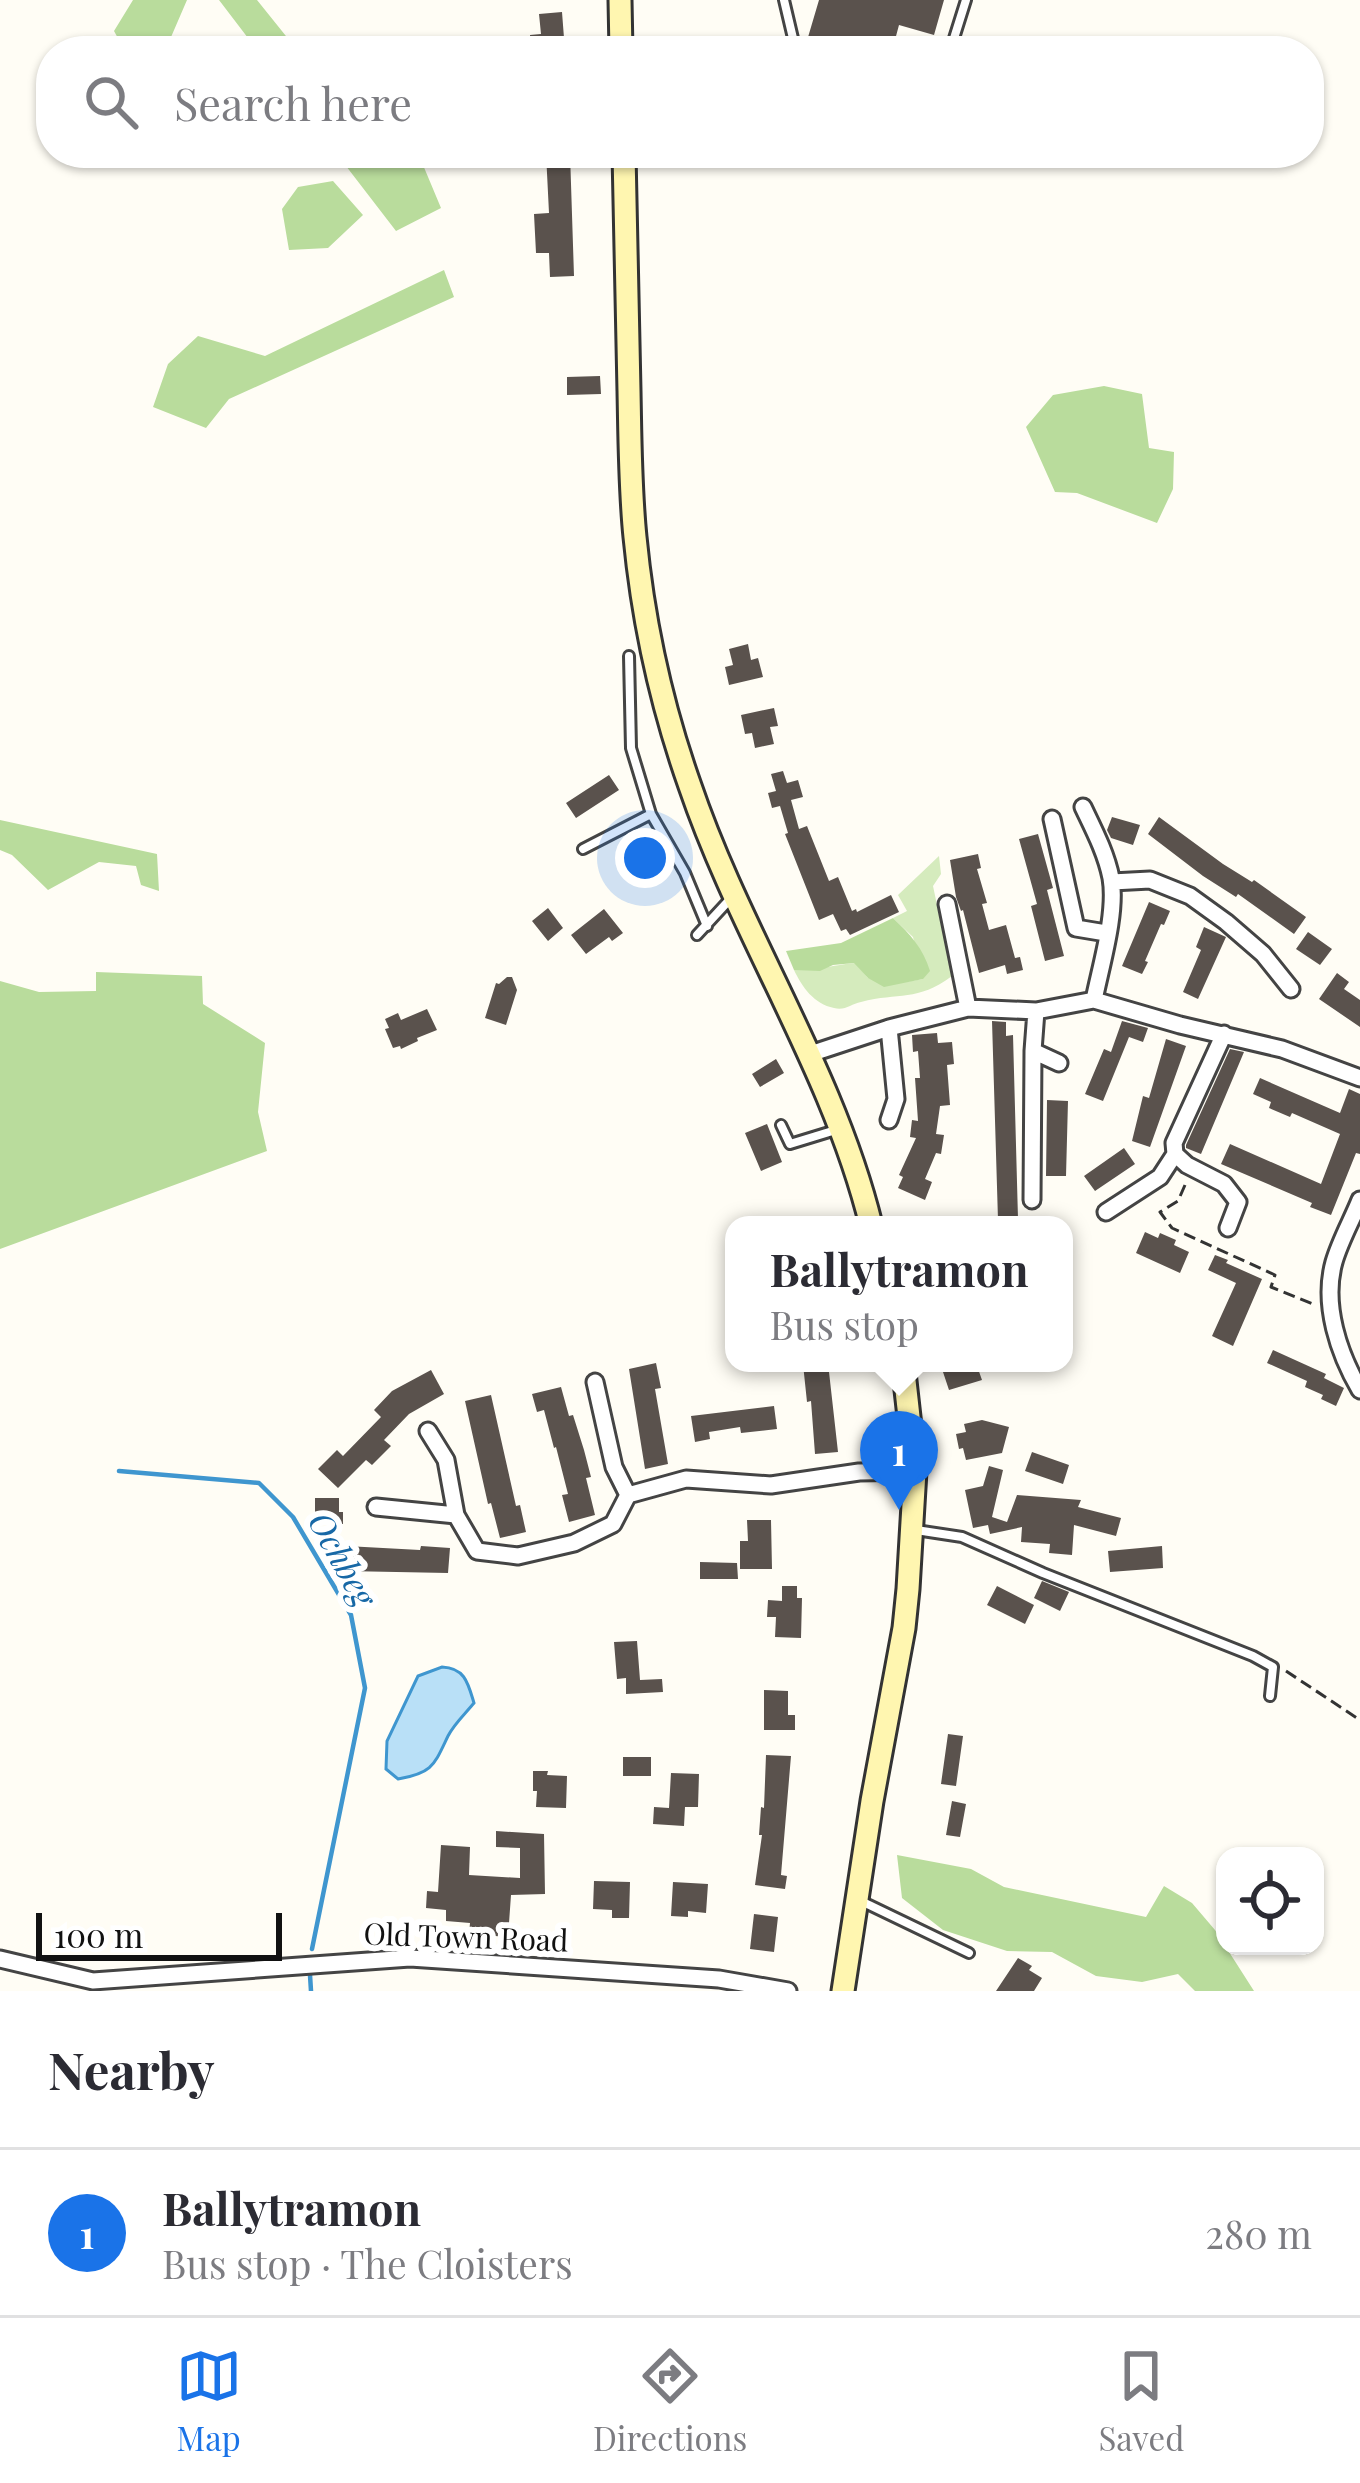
<!DOCTYPE html>
<meta charset="utf-8">
<style>
body{margin:0;font-family:"Playfair Display",serif;background:#f2f2f3;color:#2b2b33}
.controls{position:absolute;right:36px;bottom:36px;display:grid;overflow:hidden;border-radius:24px;box-shadow:0 3px 9px #0004}
.controls button{width:108px;height:108px;display:grid;place-items:center;padding:0;border:0;border-bottom:3px solid #e1e1e2;background:#fff;color:#2b2b33;font:60px sans-serif}
.scale{position:absolute;left:36px;bottom:30px;width:246px;box-sizing:border-box;padding-left:12px;border:6px solid #111;border-top:0;font-size:33px;line-height:42px;white-space:nowrap;color:#111;-webkit-text-stroke:9px #fff;paint-order:stroke}
.you{position:absolute;left:645px;top:858px;width:42px;height:42px;margin:-30px;border:9px solid #fff;border-radius:50%;background:#1a73e8;box-shadow:0 0 0 18px #1a73e833}
.badge{display:grid;place-items:center;width:78px;height:78px;border-radius:50%;background:#1a73e8;color:#fff;font-size:39px;font-weight:700}
.pin{position:absolute;translate:-50% -99px;filter:drop-shadow(0 3px 6px #0008)}
.pin::after{content:'';position:absolute;top:63px;width:42px;height:36px;background:inherit;clip-path:polygon(0 0,100% 0,50% 100%)}
.popup{position:absolute;left:725px;top:1216px;width:348px;height:156px;box-sizing:border-box;display:grid;place-content:center;border-radius:24px;background:#fff;filter:drop-shadow(0 3px 9px #0005);font-size:39px;white-space:nowrap;color:#7c7c81}
.popup b{font-size:45px;color:#2b2b33}
.popup::after{content:'';position:absolute;left:50%;top:100%;margin-left:-24px;border:24px solid transparent;border-top-color:#fff}
.list{margin:0;padding:0;list-style:none}
h2{display:flex;justify-content:space-between;align-items:center;height:156px;margin:0;padding:0 48px;font-size:51px}
h2 small{font-size:39px;font-weight:400;color:#7c7c81}
.list li{display:grid;grid-template-columns:78px 1fr auto;gap:36px;align-items:center;box-sizing:border-box;height:168px;padding:0 48px;border-top:3px solid #e1e1e2}
.list b{display:block;font-size:45px;white-space:nowrap}
.list p{margin:0;font-size:39px;white-space:nowrap;color:#7c7c81}
.list em{font-size:39px;font-style:normal;color:#7c7c81}
.icon{flex:none;width:66px;height:66px;fill:none;stroke:currentColor;stroke-width:2;stroke-linecap:round;stroke-linejoin:round}
.map{position:relative;flex:none;width:1360px;height:1991px;overflow:hidden}
.search{position:absolute;background:#fff;box-shadow:0 3px 9px #0004;left:36px;right:36px;top:36px;height:132px;display:flex;align-items:center;gap:30px;box-sizing:border-box;padding:0 42px;border-radius:48px;color:#7c7c81;font-size:45px}
.sheet{height:324px;background:#fff}
nav{display:flex;justify-content:space-around;align-items:center;box-sizing:border-box;height:168px;border-top:3px solid #e1e1e2;background:#fff;font-size:33px;color:#7c7c81}
nav a{display:grid;justify-items:center;gap:6px}
nav .on{color:#1a73e8}
.map>svg:first-child{display:block}
.green{fill:#d5ebbd}
.forest{fill:#b9dc9c}
.water{fill:#b9e0f7;stroke:#3f96cf;stroke-width:3}
.lines{fill:none;stroke-linecap:round;stroke-linejoin:round}
.stream{stroke:#3f96cf;stroke-width:4.5}
.building{fill:#5a524d}
.service-casing{stroke:#444;stroke-width:14}
.minor-casing{stroke:#444;stroke-width:21}
.secondary-casing{stroke:#333;stroke-width:27}
.path{stroke:#333;stroke-width:3;stroke-dasharray:12 6;stroke-linecap:butt}
.service{stroke:#fff;stroke-width:8}
.minor{stroke:#fff;stroke-width:15}
.secondary{stroke:#fff6b0;stroke-width:21}
.labels{text-anchor:middle;stroke-width:12;stroke-linejoin:round;paint-order:stroke}
.street-label{font-size:30px;fill:#111;stroke:#fff}
.water-label{font-size:33px;font-style:italic;fill:#1768a6;stroke:#fff}
</style>
<div class="map">
<svg width="1360" height="1991" viewBox="0 0 1360 1991">
<rect width="100%" height="100%" fill="#fffdf5"/>
<path class="green" d="M939 856 941 874 933 886 952 976C917 1002 899 992 861 1002 851 1004 845 1011 834 1008 814 1004 802 987 794 970 818 971 831 965 855 963L868 978 905 982 923 979 913 937 893 918 907 911 898 895Z"/>
<path class="forest" d="M133 0H187L165 51H125L114 31Z
M219 0H257L298 51H258Z
M336 153H418L441 208 396 231Z
M333 181 363 215 328 248 289 250 282 209 298 187Z
M444 270 454 297 229 399 206 428 153 407 168 364 198 336 265 356Z
M1104 386 1142 394 1149 448 1174 452 1173 489 1157 523 1077 493 1055 492 1026 427 1053 395Z
M0 820 157 854 159 891 141 885 136 866 99 862 48 890 12 855 0 850Z
M893 918C910 934 923 948 930 971L923 979 884 987 868 978 854 963 833 965 820 971 794 970 786 951 841 943Z
M96 972 202 976 203 1004 265 1043 258 1112 267 1151 0 1249V981L39 992 96 991Z
M897 1855 971 1869 1004 1887 1146 1917 1164 1886 1192 1903 1215 1930 1254 1991H1195L1178 1974 1142 1982 1096 1976 1052 1952 1007 1951 943 1930 902 1898Z"/>
<path class="water" d="M442 1667C465 1668 468 1683 474 1703 465 1714 454 1724 448 1736 434 1765 433 1773 398 1779L386 1769 387 1741 418 1676Z"/>
<g class="lines">
<path class="stream" d="M119 1471 259 1483 293 1517 351 1615 365 1688 312 1949
M310 1975 311 1991"/>
</g>
<path class="building" d="M819 0H944L934 35 899 25 892 51H828L806 44Z
M562 12 565 51H540V47L531 48 530 35 541 34 539 14Z
M546 153H570L574 276 550 277 549 253H536L534 214 549 213Z
M600 376 601 394 567 395V377Z
M748 644 751 660 758 658 763 677 729 685 725 667 733 665 729 649Z
M774 708 778 726 770 727 774 744 755 748 752 733 745 734 741 715Z
M783 771 787 783 798 780 803 797 791 800 799 829 807 826 829 881 838 877 852 911 856 909 857 912 891 895 899 912 850 935 846 929 841 931 833 914 819 920 785 834 788 833 780 806 772 808 768 793 776 791 771 774Z
M609 775 619 790 576 818 566 803Z
M1112 817 1140 825 1133 845 1111 838 1107 830Z
M1159 817 1223 864 1252 882 1254 880 1306 917 1294 934 1238 894 1236 897 1203 876 1148 834Z
M1038 834 1053 888 1047 890 1064 956 1045 961 1031 906 1037 904 1019 839Z
M978 854 981 868 977 869 987 903 982 904 989 930 1006 925 1015 958 1020 957 1023 970 1007 974 1005 965 979 973 963 910 961 911 956 897 950 860Z
M1149 902 1170 911 1164 925 1161 924 1145 961 1148 962 1142 974 1122 966Z
M548 908 563 928 548 941 532 921Z
M604 909 623 933 612 941 609 937 586 954 571 935Z
M1204 927 1226 937 1198 999 1183 992 1201 950 1196 947Z
M1308 932 1332 949 1320 965 1296 949Z
M1337 973 1349 982 1344 989 1360 1000V1027L1319 999Z
M507 977H512L517 990 506 1025 485 1018 496 983 499 984Z
M427 1009 437 1030 417 1038 418 1041 401 1049 400 1046 393 1048 385 1029 389 1028 385 1019 398 1013 401 1020Z
M992 1021 1006 1022V1036L1013 1035 1018 1219 998 1220Z
M1122 1021 1148 1028 1143 1042 1129 1037 1103 1101 1085 1094 1104 1049 1111 1052Z
M937 1033 938 1043 952 1042 954 1064 947 1065 950 1105 940 1106 936 1134 944 1135 941 1154 936 1153 925 1179 932 1182 925 1200 898 1188 903 1177 899 1175 916 1138 910 1137 912 1120 918 1121 915 1078H920L918 1051 913 1052 912 1035Z
M1166 1039 1186 1046 1150 1147 1132 1141 1143 1096 1149 1098Z
M1230 1049 1244 1052 1201 1154 1186 1148V1145Z
M776 1059 784 1073 760 1087 752 1074Z
M1260 1078 1340 1113 1349 1089 1360 1094V1154L1356 1153 1331 1215 1310 1207 1312 1203 1221 1164 1230 1144 1321 1184 1340 1134 1292 1113 1290 1117 1269 1108 1271 1102 1253 1094Z
M1047 1100 1068 1101 1066 1176H1046Z
M767 1124 782 1162 761 1171 745 1133Z
M1124 1148 1135 1164 1095 1191 1084 1176Z
M1145 1232 1158 1238 1160 1233 1176 1240 1174 1245 1189 1252 1180 1273 1136 1253Z
M1215 1255 1228 1260 1226 1263 1262 1279 1233 1346 1212 1336 1236 1283 1208 1270Z
M1273 1350 1326 1374 1324 1378 1344 1388 1336 1406 1321 1399 1323 1395 1305 1387 1307 1381 1267 1363Z
M656 1363 661 1388 655 1389 668 1464 645 1469 629 1369Z
M811 1363H828L838 1452 815 1454 811 1401 807 1402 803 1364Z
M940 1363H976L982 1380 949 1390Z
M431 1370 444 1394 409 1414 384 1440 391 1446 372 1465 366 1460 338 1488 318 1469 337 1450 343 1456 381 1417 374 1410 392 1391Z
M561 1387 569 1416 573 1415 584 1450 591 1477 586 1478 595 1515 569 1522 562 1495 568 1494 556 1447 554 1448 544 1410 537 1412 532 1394Z
M491 1395 516 1506 520 1505 526 1532 500 1538 491 1503 488 1504 465 1401Z
M774 1406 777 1429 741 1433 740 1427 709 1432 710 1439 695 1442 691 1416Z
M982 1420 1009 1427 1002 1453 966 1460 963 1448 959 1449 956 1434 966 1432 964 1424Z
M1032 1452 1069 1465 1063 1484 1025 1471Z
M989 1466 1003 1470 992 1517 1007 1522 1017 1495 1081 1500 1078 1507 1121 1518 1116 1536 1074 1525 1072 1555 1049 1553 1050 1544 1021 1542 1022 1527 990 1534 988 1525 973 1528 965 1490 983 1486Z
M315 1498H339V1512H343V1524H315Z
M747 1520H771L772 1569H740V1541H748Z
M346 1546 420 1550 421 1546 450 1548 448 1573 345 1571Z
M1162 1546 1163 1568 1110 1572 1108 1551Z
M700 1562 737 1563 738 1579H700Z
M1042 1581 1069 1592 1060 1611 1034 1598Z
M782 1586H797V1598H802L801 1638 775 1637 776 1617H767L768 1600 782 1601Z
M997 1586 1034 1605 1025 1624 987 1605Z
M637 1641 640 1680 662 1679 663 1692 626 1694V1678L617 1679 614 1642Z
M764 1690 788 1691V1715H795V1730H764Z
M948 1734 963 1736 956 1786 941 1784Z
M766 1755 791 1756 781 1875 787 1876 785 1889 755 1885 762 1835H759L761 1807 764 1808Z
M623 1757H651V1776H623Z
M533 1771H548L547 1775 567 1776 566 1808 536 1807 537 1791H533Z
M671 1773 699 1774 698 1807H685L684 1826 653 1824 654 1807 669 1808Z
M952 1801 966 1804 960 1837 946 1835Z
M496 1831 544 1834 545 1894 511 1895 508 1937 469 1934 470 1923 446 1921V1910L426 1908 427 1891 438 1892 441 1845 470 1847 469 1875 520 1878V1848L496 1847Z
M594 1881 630 1882 629 1918H612V1910L593 1909Z
M673 1882 708 1884 706 1913 688 1911V1917L671 1916Z
M754 1914 778 1917 774 1952 750 1949Z
M1018 1958 1032 1966 1029 1970 1042 1978 1034 1991H996Z"/>
<g class="lines">
<g class="service-casing">
<path id="service" d="M784 0 796 51
M950 51 966 0
M629 656 631 748 651 814 685 873 707 926
M583 849 651 814
M697 935 733 896
M781 1125 790 1144 839 1129
M916 1530 962 1537 1043 1573 1253 1656 1273 1667 1270 1696
M863 1902 969 1953"/>
</g>
<g class="minor-casing">
<path id="minor" d="M1083 807C1094 830 1106 853 1111 878 1117 913 1101 965 1094 1000
M1052 819 1076 928 1106 933
M1112 882 1150 880 1190 896 1226 922 1263 954 1291 989
M947 904 968 1008
M1224 1034 1174 1143 1175 1154 1187 1165 1224 1184 1238 1202 1228 1228
M1033 1051 1059 1063
M807 1055 889 1028 968 1008 1036 1011 1094 1000 1180 1025 1282 1049 1360 1078
M889 1120 896 1099 889 1028
M1032 1200 1033 1051 1036 1011
M1360 1200C1352 1220 1340 1241 1334 1262 1322 1305 1339 1354 1360 1390
M1106 1212 1160 1177 1175 1154
M595 1382 614 1467 628 1495
M428 1431 446 1460 456 1515 477 1551 518 1556 574 1543 613 1524 628 1495 686 1479 771 1485 859 1472 915 1471
M376 1507 456 1515
M0 1959 93 1981 410 1958 719 1979 788 1991"/>
</g>
<g class="secondary-casing">
<path id="secondary" d="M620 0 621 51
M624 153C625 232 627 311 629 391 630 439 630 488 635 537 643 620 662 707 690 786 741 936 833 1070 871 1225
M843 1991 872 1801 904 1628 908 1589 915 1471 903 1363"/>
</g>
<path class="path" d="M1185 1185 1178 1201 1160 1212 1172 1228 1275 1275 1271 1287 1313 1304
M1286 1671 1360 1720"/>
<use href="#service" class="service"/>
<use href="#minor" class="minor"/>
<use href="#secondary" class="secondary"/>
</g>
<g class="labels">
<g class="street-label">
<text transform="translate(466 1938) rotate(2)" y="10">Old Town Road</text>
</g>
<g class="water-label">
<text transform="translate(342 1559) rotate(61)" y="12">Ochbeg</text>
</g>
</g>
</svg>
<div class="controls">
<button><svg class="icon" aria-label="locate" viewBox="0 0 24 24"><circle cx="12" cy="12" r="6"/><path d="M12 2v4M12 18v4M2 12h4M18 12h4"/></svg></button>
</div>
<div class="scale">100 m</div>
<div class="you"></div>
<div class="pin badge" style="left:899px;top:1510px">1</div>
<div class="popup"><b>Ballytramon</b>Bus stop</div>
<div class="search"><svg class="icon" aria-label="search" viewBox="0 0 24 24"><circle cx="10" cy="10" r="6"/><path d="M15 15l6 6"/></svg>Search here</div>
</div>
<section class="sheet">
<h2>Nearby<small></small></h2>
<ul class="list">
<li><span class="badge">1</span><div><b>Ballytramon</b><p>Bus stop · The Cloisters</p></div><em>280 m</em></li>
</ul>
</section>
<nav>
<a class="on"><svg class="icon" aria-label="map" viewBox="0 0 24 24"><path d="M3 6l6-2 6 2 6-2v14l-6 2-6-2-6 2zM9 4v14M15 6v14"/></svg>Map</a>
<a><svg class="icon" aria-label="directions" viewBox="0 0 24 24"><path d="M12 3l9 9-9 9-9-9zM9 14v-3h6M13 9l2 2-2 2"/></svg>Directions</a>
<a><svg class="icon" aria-label="saved" viewBox="0 0 24 24"><path d="M7 4h10v16l-5-4-5 4z"/></svg>Saved</a>
</nav>
